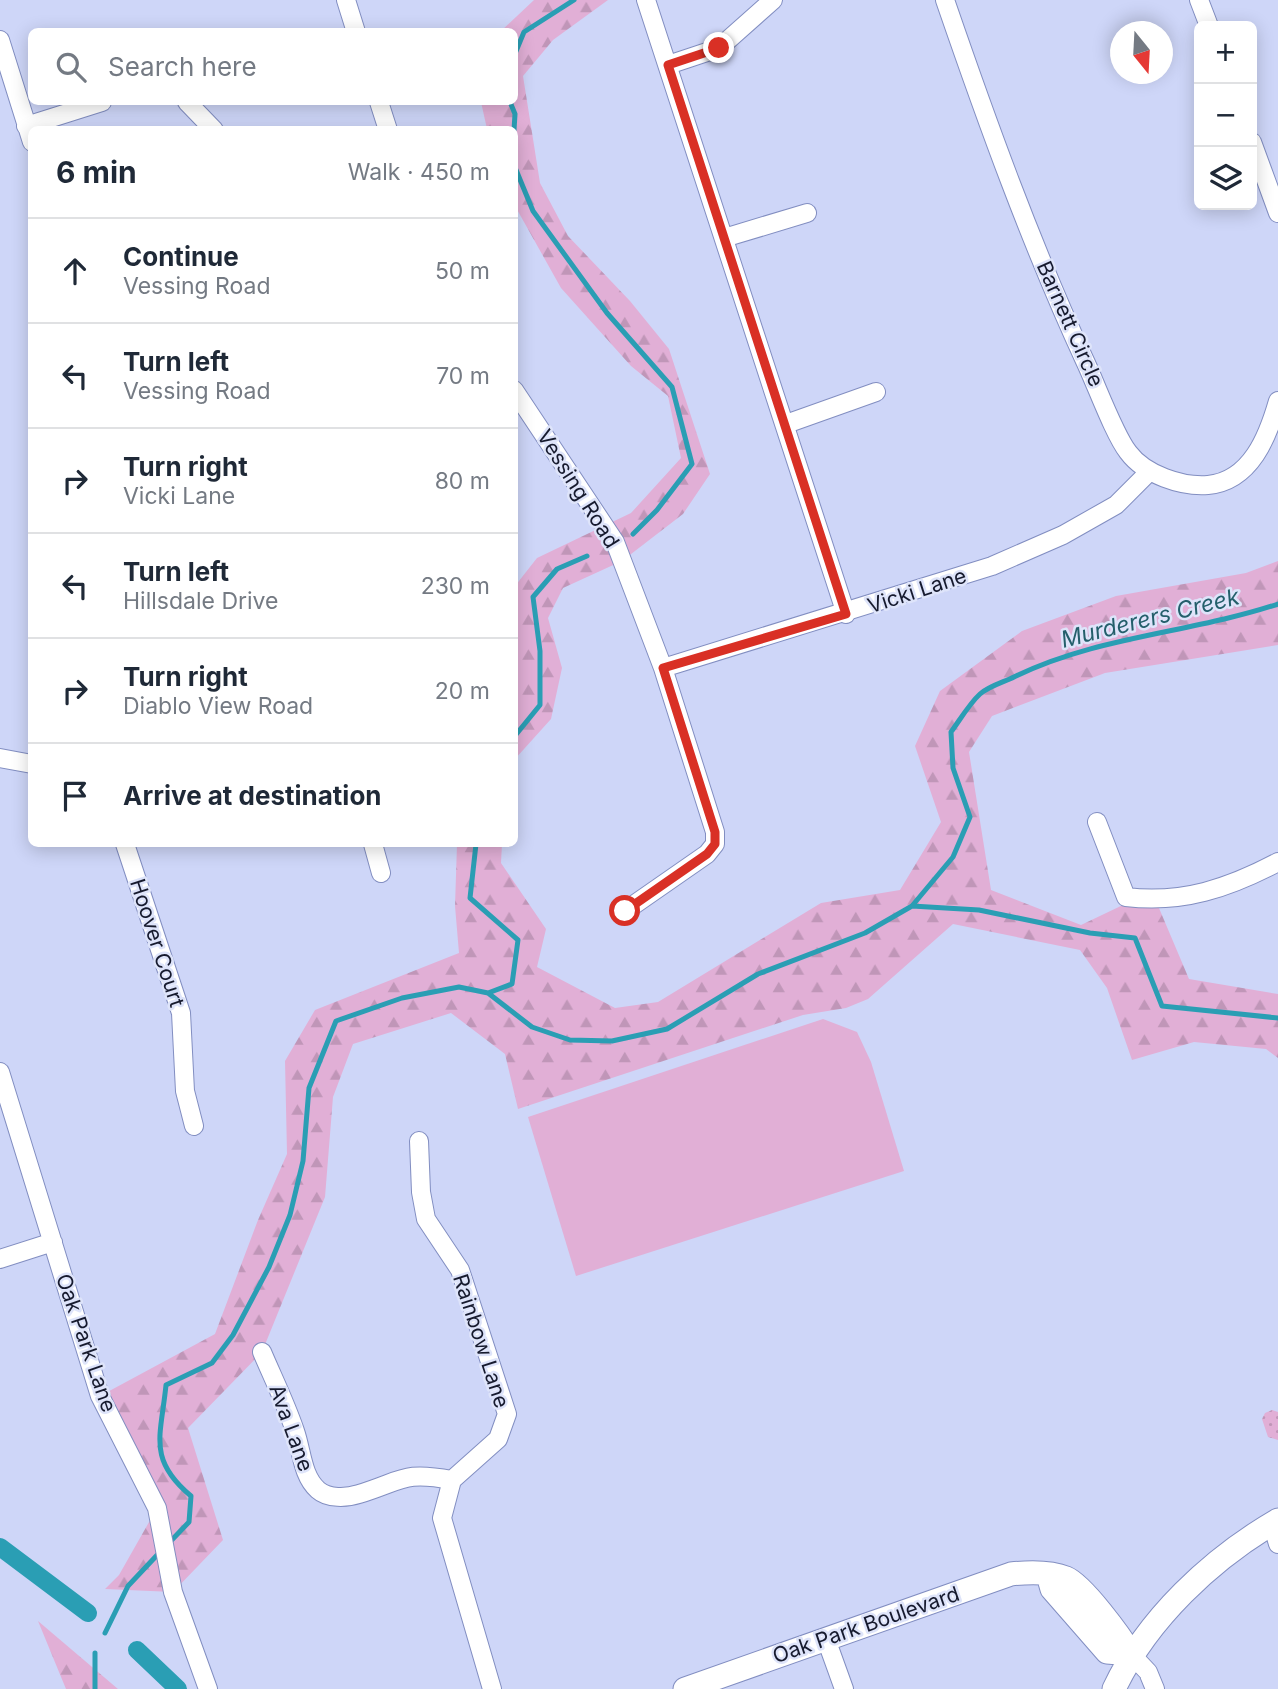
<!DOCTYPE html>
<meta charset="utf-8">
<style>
body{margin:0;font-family:Inter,sans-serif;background:#f6f6f7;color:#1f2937}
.controls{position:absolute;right:21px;top:21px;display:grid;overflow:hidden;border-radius:10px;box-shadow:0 4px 18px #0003}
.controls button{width:63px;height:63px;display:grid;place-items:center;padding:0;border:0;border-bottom:2px solid #e0e1e3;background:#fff;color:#1f2937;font:35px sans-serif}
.compass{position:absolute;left:1110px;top:21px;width:63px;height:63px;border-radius:50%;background:#fff;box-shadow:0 4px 18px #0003;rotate:162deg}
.stop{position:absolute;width:21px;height:21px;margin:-16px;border:5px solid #d93025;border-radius:50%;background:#fff}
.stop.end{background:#d93025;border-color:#fff;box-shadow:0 2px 7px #0008}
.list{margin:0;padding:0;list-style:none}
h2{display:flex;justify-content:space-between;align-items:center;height:91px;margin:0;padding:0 28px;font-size:30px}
h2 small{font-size:23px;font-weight:400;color:#747a83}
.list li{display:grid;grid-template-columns:46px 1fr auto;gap:21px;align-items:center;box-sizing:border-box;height:105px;padding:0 28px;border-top:2px solid #e0e1e3}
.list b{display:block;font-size:26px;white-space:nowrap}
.list p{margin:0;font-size:23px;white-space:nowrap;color:#747a83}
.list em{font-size:23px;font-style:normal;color:#747a83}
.icon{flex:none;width:38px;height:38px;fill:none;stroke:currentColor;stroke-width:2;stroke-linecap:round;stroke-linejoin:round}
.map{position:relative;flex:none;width:1278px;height:1689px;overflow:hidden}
.search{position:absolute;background:#fff;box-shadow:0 4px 18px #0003;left:28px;top:28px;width:490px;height:77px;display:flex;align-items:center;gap:18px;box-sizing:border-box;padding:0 24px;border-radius:10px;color:#747a83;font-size:26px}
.panel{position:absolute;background:#fff;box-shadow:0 4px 18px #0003;left:28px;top:126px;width:490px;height:721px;border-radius:10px}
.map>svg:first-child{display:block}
.green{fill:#e1afd6}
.forest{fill:url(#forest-firs)}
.park{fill:url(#park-dots)}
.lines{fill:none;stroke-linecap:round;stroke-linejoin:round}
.stream{stroke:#2a9eb4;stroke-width:5}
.canal{stroke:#2a9eb4;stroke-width:18}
.minor-casing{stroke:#828ec1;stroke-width:20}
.tertiary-casing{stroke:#828ec1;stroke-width:25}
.minor{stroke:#fff;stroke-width:18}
.tertiary{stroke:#fff;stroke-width:23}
.route{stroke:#d93025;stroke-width:9}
.labels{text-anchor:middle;stroke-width:5;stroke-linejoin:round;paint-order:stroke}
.street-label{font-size:21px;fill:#161a2e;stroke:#dee4fa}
.water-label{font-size:23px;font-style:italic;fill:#245f6b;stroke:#dee4fa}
</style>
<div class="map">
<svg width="1278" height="1689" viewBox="0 0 1278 1689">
<defs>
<pattern id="forest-firs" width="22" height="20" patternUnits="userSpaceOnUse" patternTransform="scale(1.75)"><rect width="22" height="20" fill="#e1afd6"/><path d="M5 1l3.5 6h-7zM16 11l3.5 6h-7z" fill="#c096b8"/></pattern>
<pattern id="park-dots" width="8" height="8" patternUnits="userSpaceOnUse" patternTransform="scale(1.75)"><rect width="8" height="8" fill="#e1afd6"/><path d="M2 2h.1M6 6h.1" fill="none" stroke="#c096b8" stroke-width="1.8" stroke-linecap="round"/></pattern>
</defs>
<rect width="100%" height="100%" fill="#ced6f8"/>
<path class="green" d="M823 1019 857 1032 871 1062 904 1171 576 1276 528 1117Z"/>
<path class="forest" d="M534 0H608L553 40 523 76 540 183 568 236 630 301 669 349 710 474 683 514 622 561 563 588 548 618 562 668 551 719 515 759V586L537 558 631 513 681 458 668 396 631 366 561 288 515 206 514 130 487 129 481 102H514V32L501 31Z
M1278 561V645L1105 673 992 716 969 752 991 890 1081 925 1125 904 1156 901 1189 979 1278 994V1058L1266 1049 1194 1042 1132 1060 1107 988 1080 950 953 924 868 999 846 1008 803 1015 518 1109 505 1054 451 1013 353 1044 333 1097 325 1197 262 1352 188 1428 223 1540 173 1592 105 1589 119 1575 157 1508 100 1396 215 1334 258 1220 287 1154 285 1061 315 1010 459 953 455 906 457 844H502L501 863 546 929 537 967 615 1008 658 1002 821 903 900 890 941 822 915 746 940 691 1022 631 1116 596 1246 573Z
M38 1621 118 1689H66Z"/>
<path class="park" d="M1272 1410 1278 1412V1440L1268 1437 1262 1419 1265 1413Z"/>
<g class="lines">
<path class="stream" d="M514 56 524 32 574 0
M510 102 515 114 514 130
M514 165 533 211 607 313 672 387 692 464 657 510 633 534
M514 737 540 705V651L533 597 557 569 587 556
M476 844 470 898 518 940 512 984 488 993
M912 906 979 910 1090 933 1135 938 1162 1006 1278 1018
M167 1545 189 1522 191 1496C147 1459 161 1436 166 1385L212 1363 233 1335 269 1267 290 1215 303 1161 309 1088 336 1021 402 998 459 987 488 993 532 1027 570 1040 612 1041 667 1029 758 974 865 933 912 906 953 857 970 817 953 768 951 732C960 720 969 704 980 694 989 686 1004 682 1014 677 1097 636 1191 633 1278 604
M105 1633 128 1586 160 1552
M95 1653V1689"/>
<path class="canal" d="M0 1547 88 1613
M137 1650 178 1689"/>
<g class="minor-casing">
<path id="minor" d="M346 0 356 32
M646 0 846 614
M945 0C987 122 1031 244 1085 361 1096 384 1114 434 1128 452 1145 475 1182 487 1208 485 1251 481 1268 436 1278 401
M1199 0 1209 26
M0 40 32 142
M668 65 719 48 773 0
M187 102 214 130
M379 102 388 130
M26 126 102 102
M1252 142 1278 213
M724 238 807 213
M514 390 615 542 663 668 715 832V844L707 854 625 911
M786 424 876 392
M663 668 992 566 1063 535 1116 505 1150 471
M0 758 32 764
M1097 822 1126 897C1182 904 1229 888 1278 862
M125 844 181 1013 185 1091 194 1126
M373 844 381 873
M0 1072 100 1396 157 1508 173 1592 208 1689
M419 1141 421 1192 426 1219 460 1270 507 1414 498 1439 452 1480 442 1518 492 1689
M0 1259 53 1242
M262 1352C273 1378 286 1404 295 1431 302 1451 302 1476 318 1490 328 1499 347 1498 359 1494 404 1480 403 1471 452 1480
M1272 1524 1278 1544
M826 1639 844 1689
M1131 1654 1148 1672 1155 1689"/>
</g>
<g class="tertiary-casing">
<path id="tertiary" d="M1048 1575 1052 1589 1107 1652 1131 1654
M685 1689 1011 1574C1029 1572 1049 1571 1066 1578 1083 1585 1121 1637 1131 1654
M1114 1689C1147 1619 1211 1559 1278 1520"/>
</g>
<use href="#minor" class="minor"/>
<use href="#tertiary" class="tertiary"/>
</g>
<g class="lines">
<path class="route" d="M625 911 707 854 715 844V832L663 668 846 614 668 65 719 48"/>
</g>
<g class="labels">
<g class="street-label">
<text transform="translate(1070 324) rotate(66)" y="7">Barnett Circle</text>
<text transform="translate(578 489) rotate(58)" y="7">Vessing Road</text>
<text transform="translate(917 591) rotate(-18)" y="7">Vicki Lane</text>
<text transform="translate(157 943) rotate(72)" y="7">Hoover Court</text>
<text transform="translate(481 1341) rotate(72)" y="7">Rainbow Lane</text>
<text transform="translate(86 1343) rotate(71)" y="7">Oak Park Lane</text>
<text transform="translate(291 1428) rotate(70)" y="7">Ava Lane</text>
<text transform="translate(866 1625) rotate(-19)" y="7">Oak Park Boulevard</text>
</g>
<g class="water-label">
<text transform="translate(1150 618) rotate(-14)" y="8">Murderers Creek</text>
</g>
</g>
</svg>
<div class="controls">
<button>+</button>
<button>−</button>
<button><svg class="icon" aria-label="layers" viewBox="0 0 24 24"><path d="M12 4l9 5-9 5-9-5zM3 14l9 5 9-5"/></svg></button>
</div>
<svg class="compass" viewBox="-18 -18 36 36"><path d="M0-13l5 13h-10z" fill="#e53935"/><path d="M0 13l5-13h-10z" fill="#747a83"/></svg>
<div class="stop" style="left:625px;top:911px"></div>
<div class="stop end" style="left:719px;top:48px"></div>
<div class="search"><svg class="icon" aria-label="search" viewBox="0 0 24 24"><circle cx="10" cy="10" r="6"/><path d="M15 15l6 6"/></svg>Search here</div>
<section class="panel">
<h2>6 min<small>Walk · 450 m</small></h2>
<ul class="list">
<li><svg class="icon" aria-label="ahead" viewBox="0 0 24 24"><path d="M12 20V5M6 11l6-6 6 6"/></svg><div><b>Continue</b><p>Vessing Road</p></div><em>50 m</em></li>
<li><svg class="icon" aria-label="left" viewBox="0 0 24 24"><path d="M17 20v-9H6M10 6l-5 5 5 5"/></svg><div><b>Turn left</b><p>Vessing Road</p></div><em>70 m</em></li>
<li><svg class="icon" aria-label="right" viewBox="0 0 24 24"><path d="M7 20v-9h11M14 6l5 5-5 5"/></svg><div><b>Turn right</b><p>Vicki Lane</p></div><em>80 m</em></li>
<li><svg class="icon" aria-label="left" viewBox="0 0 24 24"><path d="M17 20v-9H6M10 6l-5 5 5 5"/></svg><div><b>Turn left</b><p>Hillsdale Drive</p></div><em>230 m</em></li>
<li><svg class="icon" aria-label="right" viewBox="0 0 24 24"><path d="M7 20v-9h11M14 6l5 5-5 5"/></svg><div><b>Turn right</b><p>Diablo View Road</p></div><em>20 m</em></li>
<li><svg class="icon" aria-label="arrive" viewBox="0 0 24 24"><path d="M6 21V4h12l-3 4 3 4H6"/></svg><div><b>Arrive at destination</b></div></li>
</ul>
</section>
</div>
